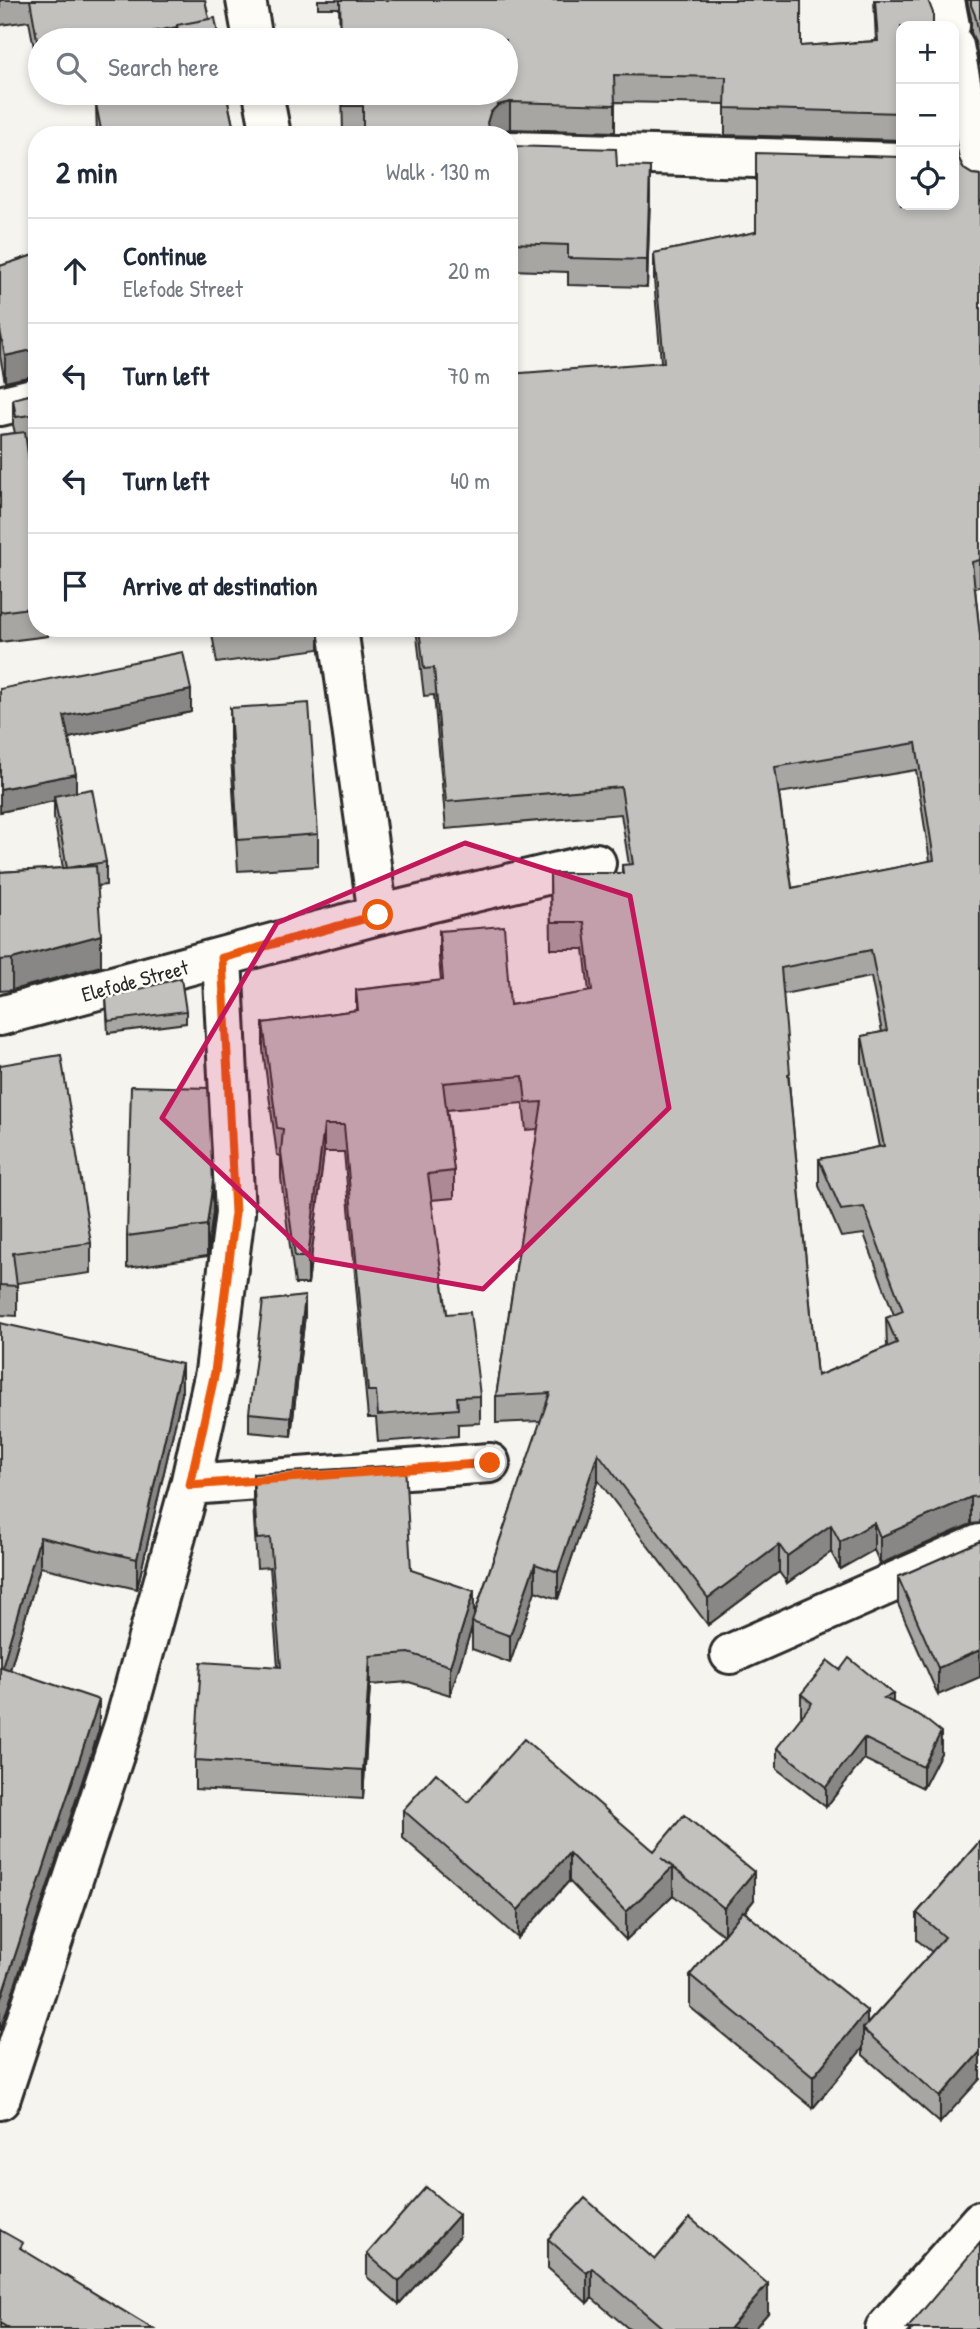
<!DOCTYPE html>
<meta charset="utf-8">
<style>
body{margin:0;font-family:"Patrick Hand",sans-serif;background:#f2f2f3;color:#1f2937}
.controls{position:absolute;right:21px;top:21px;display:grid;overflow:hidden;border-radius:14px;box-shadow:0 4px 10px #0003}
.controls button{width:63px;height:63px;display:grid;place-items:center;padding:0;border:0;border-bottom:2px solid #e0e1e3;background:#fff;color:#1f2937;font:35px sans-serif}
.stop{position:absolute;width:21px;height:21px;margin:-16px;border:5px solid #ea580c;border-radius:50%;background:#fff}
.stop.end{background:#ea580c;border-color:#fff;box-shadow:0 2px 7px #0008}
.list{margin:0;padding:0;list-style:none}
h2{display:flex;justify-content:space-between;align-items:center;height:91px;margin:0;padding:0 28px;font-size:30px}
h2 small{font-size:23px;font-weight:400;color:#747a83}
.list li{display:grid;grid-template-columns:46px 1fr auto;gap:21px;align-items:center;box-sizing:border-box;height:105px;padding:0 28px;border-top:2px solid #e0e1e3}
.list b{display:block;font-size:26px;white-space:nowrap}
.list p{margin:0;font-size:23px;white-space:nowrap;color:#747a83}
.list em{font-size:23px;font-style:normal;color:#747a83}
.icon{flex:none;width:38px;height:38px;fill:none;stroke:currentColor;stroke-width:2;stroke-linecap:round;stroke-linejoin:round}
.map{position:relative;flex:none;width:980px;height:2329px;overflow:hidden}
.search{position:absolute;background:#fff;box-shadow:0 4px 10px #0003;left:28px;top:28px;width:490px;height:77px;display:flex;align-items:center;gap:18px;box-sizing:border-box;padding:0 24px;border-radius:38px;color:#747a83;font-size:26px}
.panel{position:absolute;background:#fff;box-shadow:0 4px 10px #0003;left:28px;top:126px;width:490px;height:511px;border-radius:28px}
.map>svg:first-child{display:block}
.lines{fill:none;stroke-linecap:round;stroke-linejoin:round}
.street-casing{stroke:#2b2b2b;stroke-width:44}
.street{stroke:#fdfcf7;stroke-width:38}
.wall{fill:#a7a6a3;stroke:#2b2b2b;stroke-width:2;fill-rule:evenodd}
.shaded-wall{fill:#888785;stroke:#2b2b2b;stroke-width:2}
.building{fill:#c2c1be;stroke:#2b2b2b;stroke-width:2;fill-rule:evenodd}
.route{stroke:#ea580c;stroke-width:9}
.marked{fill:#c2185b;fill-opacity:0.2;stroke:#c2185b;stroke-width:5;stroke-linejoin:round}
.labels{text-anchor:middle;stroke-width:5;stroke-linejoin:round;paint-order:stroke}
.street-label{font-size:21px;fill:#2b2b2b;stroke:#fdfcf7}
</style>
<div class="map">
<svg width="980" height="2329" viewBox="0 0 980 2329">
<rect width="100%" height="100%" fill="#f5f4ef"/>
<filter id="ink" filterUnits="userSpaceOnUse"><feTurbulence type="fractalNoise" baseFrequency=".0143" numOctaves="2"/><feDisplacementMap in="SourceGraphic" scale="14" xChannelSelector="R" yChannelSelector="G"/><feConvolveMatrix kernelMatrix="1 2 1 2 8 2 1 2 1" color-interpolation-filters="sRGB"/></filter>
<g filter="url(#ink)">
<g class="lines">
<g class="street-casing">
<path id="street" d="M246 0 253 40
M945 0 950 26
M954 46 980 181
M263 93 271 135
M509 151 901 162
M0 406 37 397
M338 628 378 915
M0 1016 378 915 596 863
M190 1485 490 1463
M730 1654 980 1544
M0 2100 124 1725 190 1485 215 1372 235 1213 222 958
M885 2329 980 2221"/>
</g>
<use href="#street" class="street"/>
</g>
<path class="wall" d="M0 0H205L209 19 219 40H40V68L38 69 29 21 0 25Z
M318 0H801V46L876 41 874 0H928L901 26V140L725 135V104L615 102V132L510 129 498 132 495 135H363V133H343L342 93H506V40H340L339 8H318Z
M967 0H980V65L975 42 971 32V18Z
M140 93H228V102L235 135H97L96 104Z
M509 146 617 166 650 194 647 287 568 285V272L509 270Z
M959 159 964 169 972 174 980 175V587L975 588 980 636V1523L971 1524 880 1564 874 1550 840 1569 831 1552 787 1583 779 1572 708 1625 598 1480 558 1599 535 1591 510 1663 472 1649V1627L450 1695 409 1682 370 1685 363 1799 195 1789V1760L278 1667 270 1567 257 1568 253 1503V1474L411 1570 474 1615 541 1421 496 1423V1396L538 1129 526 1130 523 1103 447 1110 454 1171V1198L431 1200 447 1314 480 1396V1423L458 1424V1436L378 1442 376 1418H368L344 1152H324L308 1284H295L281 1178V1156L277 1155 263 1050V1023L356 1010V990L441 981 439 958V931L510 1005 589 992 584 949H551L550 873H622V865H629L621 814 446 829 434 695 424 696 416 628H509L661 362 654 280V253L756 232ZM916 770 930 861 792 888 779 793ZM871 977 882 1032 862 1036V1063L879 1147 819 1159V1186L841 1237 864 1234 894 1315 886 1318 887 1347 817 1376 790 1093 783 994Z
M37 254V376H32L5 382 0 356V266Z
M37 393V440L26 442 37 520V628H48V636L0 642V435L15 433 13 425V399Z
M211 628H319V649L217 663Z
M0 689 191 712 69 738 76 792 106 862V885L97 886 101 966 12 990 0 991V872L63 868 54 818V801L0 812Z
M230 708 318 834V866L238 871 230 739Z
M106 998 186 1011V1023L108 1033Z
M0 1065 91 1243V1273L17 1283V1316L0 1315Z
M213 1212 207 1256 127 1268V1236Z
M305 1315 291 1436 249 1432V1413Z
M0 1323 182 1394 137 1589 40 1567 10 1670 99 1730 0 2031Z
M980 1541 938 1695 898 1604V1577Z
M840 1670 893 1702 941 1753 923 1788 864 1759 826 1807 777 1769V1748L802 1716 801 1715V1694Z
M468 1802 654 1851 754 1900 745 1912 867 2024 932 1952 917 1940V1913L980 1841 940 2123 863 2055V2048L813 2108 690 2007V1975L723 1935 673 1895 626 1940 569 1881 518 1938 403 1838V1810Z
M0 2230 23 2250 153 2329H0Z
M459 2237 399 2304 367 2277V2254Z
M548 2239 655 2260 768 2313 754 2329H629L592 2298 587 2303 548 2268Z"/>
<path class="shaded-wall" d="M510 102V129L498 132 495 135H487V123L490 113 498 105Z
M650 167V194L647 287V260Z
M32 350V376L5 382V356Z
M191 690V712L64 739V716Z
M76 774V796H54V801L0 812V789Z
M101 935V966L12 990V959Z
M324 1125V1152L308 1284V1257Z
M213 1181V1212L207 1256V1225Z
M305 1296V1315L291 1436V1417Z
M182 1364V1394L137 1589V1559Z
M598 1453V1480L558 1599V1572Z
M971 1497V1524L880 1564V1537Z
M874 1523V1550L840 1569V1542Z
M831 1525V1552L787 1583V1556Z
M40 1537V1567L2 1697V1667Z
M779 1545V1572L708 1625V1598Z
M535 1564V1591L510 1663V1636Z
M474 1591V1620L472 1622V1627L450 1695V1666Z
M980 1650V1677L938 1695V1668Z
M370 1656V1685L363 1799V1770Z
M893 1694V1715L884 1698Z
M99 1700V1730L0 2031V2001Z
M941 1732V1753L923 1788V1767Z
M864 1738V1759L826 1807V1787Z
M569 1853V1881L518 1938V1910Z
M673 1867V1895L626 1940V1912Z
M754 1872V1900L724 1937V1908Z
M867 2011V2033L863 2029V2048L813 2108V2077Z
M980 2052V2079L940 2123V2097Z
M459 2215V2237L399 2304V2282Z
M592 2268V2298L587 2303V2273Z
M768 2284V2313L754 2329H729Z"/>
<path class="building" d="M30 0H205L209 19 177 25V27L109 40H83L82 36 60 40H40V44L38 45Z
M340 0H801V46L878 41 875 0H928L933 13V26H901V113L725 108 726 77 614 75 615 105 510 102 498 105 490 113 487 123 490 135H363V106H343V93H506V40H341Z
M971 0H980V38L975 15 971 5Z
M215 18 219 40H180L177 25Z
M140 93H226L235 135H102L96 104Z
M954 133 959 159 964 169 972 174 980 175V560L972 562 980 636V1496L971 1497 880 1537 874 1523 840 1542 831 1525 787 1556 779 1545 708 1598 598 1453 558 1572 535 1564 510 1636 472 1622 550 1393 496 1396 542 1102 526 1103 523 1076 443 1083 454 1171 428 1174 447 1314 470 1312 480 1396 457 1397 458 1409 378 1415 376 1391H368L344 1125H324L308 1257H295L281 1152 283 1129 277 1128 263 1023 358 1010 356 990 443 980 439 931 504 926 510 1005 592 991 584 922H551L550 873H623L622 865 633 864 621 787 446 802 434 668 424 669 419 628H509V374L664 362 654 253 756 232V153L901 157V205H954ZM916 743 934 860 792 888 775 767ZM871 950 887 1031 862 1036 884 1146 819 1159 841 1210 864 1207 903 1311 886 1318 897 1343 817 1376 788 1074 790 1073 781 968Z
M509 146 616 149 617 166 650 167 647 260 568 258V245L509 243Z
M37 254V350H32L5 356 0 330V266Z
M37 393V414L16 417 13 399Z
M25 432 37 520V607L0 612V435Z
M216 628H272L217 636Z
M183 652 191 690 64 716 76 774 0 789V689Z
M309 703 318 834 238 840 230 708Z
M92 789 106 862 67 868 54 796Z
M96 866 101 935 12 959 0 960V872Z
M181 978 186 1011 108 1021 106 998Z
M61 1055 91 1243 13 1253 17 1286 0 1285V1065Z
M131 1086 208 1088 213 1181 207 1225 127 1236Z
M305 1296 291 1417 249 1413 263 1301Z
M0 1323 182 1364 137 1559 40 1537 2 1667 99 1700 0 2001Z
M405 1465 411 1570 474 1591 450 1666 409 1653 370 1656 363 1770 195 1760 201 1662 281 1667 270 1538 257 1539 253 1474Z
M980 1541V1650L938 1668 898 1577Z
M849 1658 893 1694 884 1698 921 1716 941 1732 923 1767 864 1738 826 1787 777 1748 812 1703 801 1694 828 1661 840 1670Z
M524 1739 654 1851 684 1815 754 1872 724 1908 661 1858 673 1867 626 1912 569 1853 518 1910 403 1810 436 1773 468 1802Z
M980 1841V2052L940 2097 863 2029 945 1937 917 1913Z
M743 1911 867 2011 813 2077 690 1975Z
M426 2187 459 2215 399 2282 367 2254Z
M585 2198 655 2260 690 2218 768 2284 729 2329H664L592 2268 587 2273 548 2239Z
M0 2230 23 2243 20 2248 153 2329H10L0 2323Z
M980 2243V2329H907Z"/>
</g>
<g class="lines" filter="url(#ink)">
<path class="route" d="M378 915 222 958 235 1213 215 1372 190 1485 490 1463"/>
</g>
<path class="marked" d="M465 843 630 896 669 1108 483 1289 313 1259 162 1118 277 923Z"/>
<g class="labels">
<g class="street-label">
<text transform="translate(135 981) rotate(-15)" y="7">Elefode Street</text>
</g>
</g>
</svg>
<div class="controls">
<button>+</button>
<button>−</button>
<button><svg class="icon" aria-label="locate" viewBox="0 0 24 24"><circle cx="12" cy="12" r="6"/><path d="M12 2v4M12 18v4M2 12h4M18 12h4"/></svg></button>
</div>
<div class="stop" style="left:378px;top:915px"></div>
<div class="stop end" style="left:490px;top:1463px"></div>
<div class="search"><svg class="icon" aria-label="search" viewBox="0 0 24 24"><circle cx="10" cy="10" r="6"/><path d="M15 15l6 6"/></svg>Search here</div>
<section class="panel">
<h2>2 min<small>Walk · 130 m</small></h2>
<ul class="list">
<li><svg class="icon" aria-label="ahead" viewBox="0 0 24 24"><path d="M12 20V5M6 11l6-6 6 6"/></svg><div><b>Continue</b><p>Elefode Street</p></div><em>20 m</em></li>
<li><svg class="icon" aria-label="left" viewBox="0 0 24 24"><path d="M17 20v-9H6M10 6l-5 5 5 5"/></svg><div><b>Turn left</b></div><em>70 m</em></li>
<li><svg class="icon" aria-label="left" viewBox="0 0 24 24"><path d="M17 20v-9H6M10 6l-5 5 5 5"/></svg><div><b>Turn left</b></div><em>40 m</em></li>
<li><svg class="icon" aria-label="arrive" viewBox="0 0 24 24"><path d="M6 21V4h12l-3 4 3 4H6"/></svg><div><b>Arrive at destination</b></div></li>
</ul>
</section>
</div>
